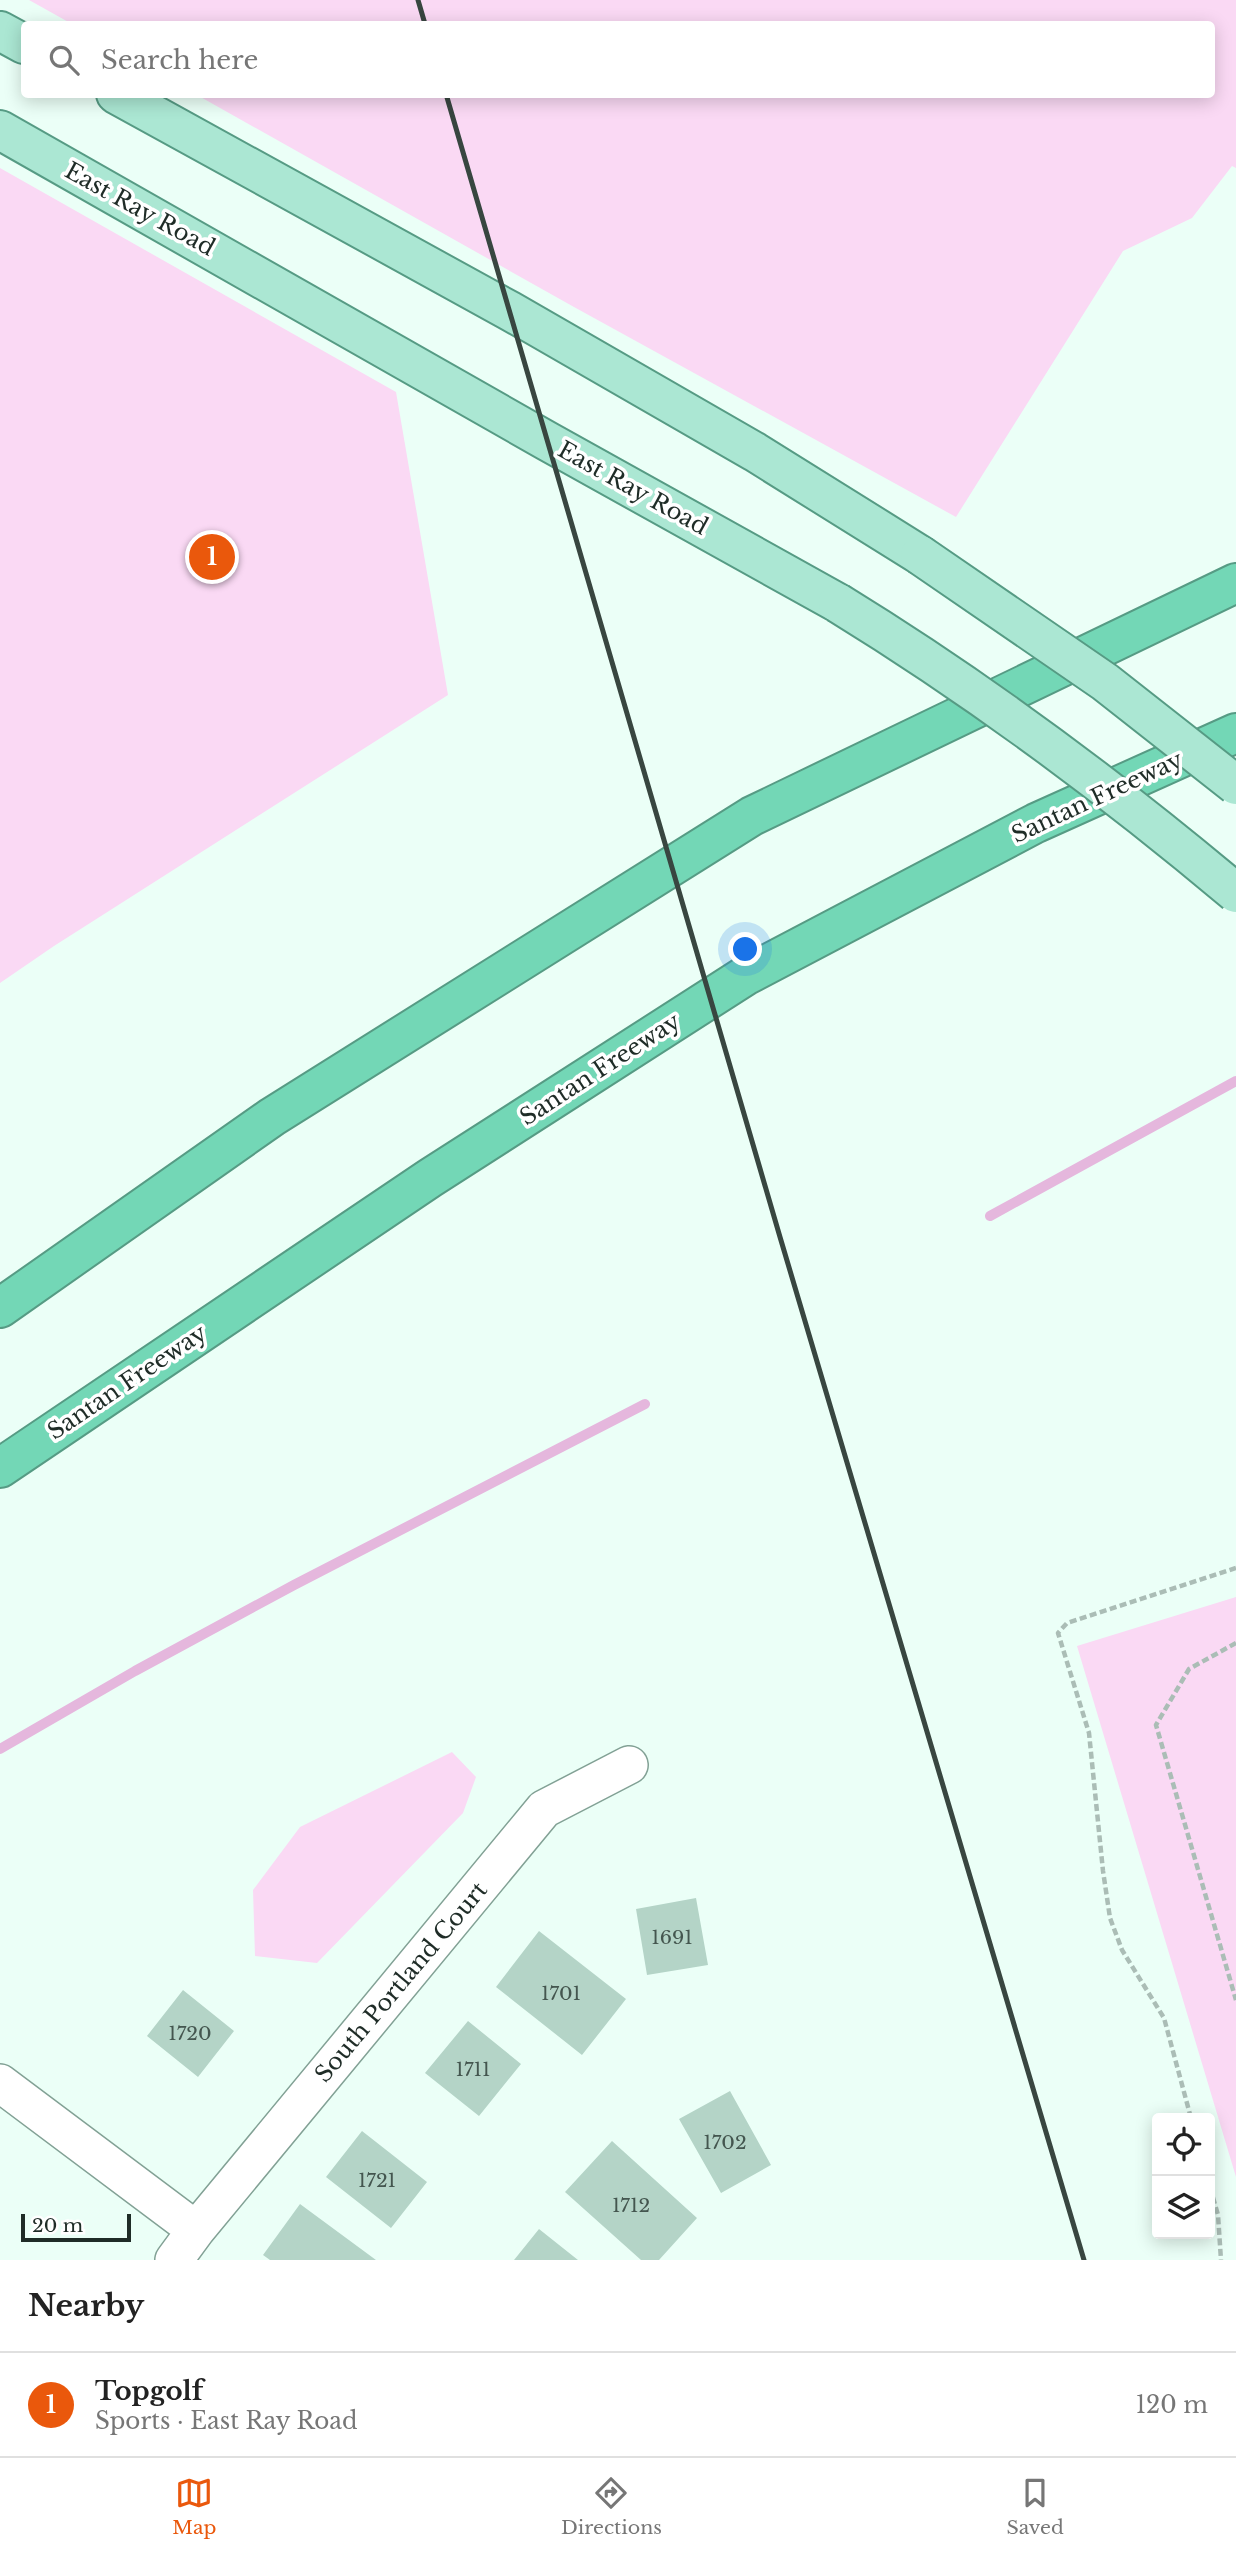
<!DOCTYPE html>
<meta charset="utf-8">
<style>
body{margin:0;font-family:"Libre Baskerville",serif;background:#f2f2f2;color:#222}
.controls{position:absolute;right:21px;bottom:21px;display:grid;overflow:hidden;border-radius:7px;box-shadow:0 4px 18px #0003}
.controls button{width:63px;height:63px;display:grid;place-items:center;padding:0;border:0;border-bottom:2px solid #e0e0e0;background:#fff;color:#222;font:35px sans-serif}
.scale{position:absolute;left:21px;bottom:18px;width:110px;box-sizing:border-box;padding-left:7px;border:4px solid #1f2c27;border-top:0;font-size:19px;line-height:24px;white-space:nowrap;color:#1f2c27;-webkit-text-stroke:5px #fff;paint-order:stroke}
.you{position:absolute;left:746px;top:950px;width:24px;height:24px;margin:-18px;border:5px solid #fff;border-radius:50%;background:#1a73e8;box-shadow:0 0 0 10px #1a73e833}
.badge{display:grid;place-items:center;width:46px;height:46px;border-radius:50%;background:#ea580c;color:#fff;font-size:23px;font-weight:700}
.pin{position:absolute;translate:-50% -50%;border:4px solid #fff;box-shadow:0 2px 7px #0006}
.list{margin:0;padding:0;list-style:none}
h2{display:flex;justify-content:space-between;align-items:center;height:91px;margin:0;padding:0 28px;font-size:30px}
h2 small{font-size:23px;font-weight:400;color:#767676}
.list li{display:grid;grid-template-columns:46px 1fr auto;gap:21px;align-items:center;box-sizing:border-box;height:105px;padding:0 28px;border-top:2px solid #e0e0e0}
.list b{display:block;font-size:26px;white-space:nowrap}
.list p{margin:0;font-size:23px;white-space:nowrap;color:#767676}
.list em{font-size:23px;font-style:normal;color:#767676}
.icon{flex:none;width:38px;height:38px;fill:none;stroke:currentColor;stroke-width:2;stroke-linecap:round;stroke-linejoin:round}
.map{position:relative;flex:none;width:1236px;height:2260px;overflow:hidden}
.search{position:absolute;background:#fff;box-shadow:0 4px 18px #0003;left:21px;right:21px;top:21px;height:77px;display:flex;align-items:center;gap:18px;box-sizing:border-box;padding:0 24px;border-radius:7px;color:#767676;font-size:26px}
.sheet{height:196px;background:#fff}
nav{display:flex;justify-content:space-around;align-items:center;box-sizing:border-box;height:98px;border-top:2px solid #e0e0e0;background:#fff;font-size:19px;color:#767676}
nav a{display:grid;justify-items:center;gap:4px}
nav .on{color:#ea580c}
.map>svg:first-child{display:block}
.green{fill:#fad9f4}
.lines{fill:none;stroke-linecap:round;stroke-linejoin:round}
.stream{stroke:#e5b7dd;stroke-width:10}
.building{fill:#b4d4c7}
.minor-casing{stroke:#82a195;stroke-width:40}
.primary-casing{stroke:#569b84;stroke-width:42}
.motorway-casing{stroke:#569b84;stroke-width:42}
.path{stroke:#abbdb6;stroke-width:4.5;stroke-dasharray:7 3.5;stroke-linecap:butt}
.minor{stroke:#fff;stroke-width:37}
.primary{stroke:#abe7d3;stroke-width:38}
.motorway{stroke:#73d7b6;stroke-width:38}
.rail{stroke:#384640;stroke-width:5}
.primary-bridge-casing{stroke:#569b84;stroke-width:42;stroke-linecap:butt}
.primary-bridge{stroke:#abe7d3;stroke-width:38}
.labels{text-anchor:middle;stroke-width:7;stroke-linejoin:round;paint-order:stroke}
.number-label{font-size:19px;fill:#44564f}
.street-label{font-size:23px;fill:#1f2c27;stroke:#fff}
</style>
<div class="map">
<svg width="1236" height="2260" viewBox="0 0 1236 2260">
<rect width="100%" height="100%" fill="#ebfff7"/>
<path class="green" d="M29 0H1236V168L1232 166 1192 218 1123 251 956 517 574 307 197 95 1212 94V24H72Z
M0 168 396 392 448 695 54 946 0 983Z
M1236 1597V2177L1077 1646Z
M452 1752 476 1777 463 1813 317 1963 255 1956 253 1890 300 1827Z"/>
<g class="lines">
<path class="stream" d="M990 1216 1236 1081
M0 1749 135 1671 294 1585 645 1404"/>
</g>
<path class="building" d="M696 1898 708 1965 647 1975 636 1909Z
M539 1931 626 1999 582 2055 496 1987Z
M183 1990 234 2031 198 2077 147 2036Z
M468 2021 521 2064 479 2116 425 2073Z
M730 2091 771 2165 721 2193 679 2119Z
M362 2131 427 2182 391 2228 326 2177Z
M612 2141 697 2218 659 2260H641L565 2192Z
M300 2204 376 2260H270L263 2255Z
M539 2229 578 2260H514Z"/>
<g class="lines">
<g class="minor-casing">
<path id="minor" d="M0 2083 196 2230
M174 2260 196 2230 544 1809 629 1765"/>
</g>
<g class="primary-casing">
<path id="primary" d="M0 31 24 44
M116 94 510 311 755 452 920 555
M0 130 547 441 838 603"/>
</g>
<g class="motorway-casing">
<path id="motorway" d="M0 1308 272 1117 752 816 1236 583
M0 1468 430 1178 745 976 1036 823 1236 733"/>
</g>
<path class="path" d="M1236 1643 1189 1669 1156 1725 1236 2000
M1191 2118 1164 2018 1122 1950 1110 1918 1103 1871 1089 1733 1058 1633 1067 1623 1236 1568
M1210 2187 1218 2215 1221 2260"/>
<use href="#minor" class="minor"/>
<use href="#primary" class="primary"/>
<use href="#motorway" class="motorway"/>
<path class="rail" d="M418 0 425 24
M446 94 780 1237 1084 2260"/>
<g class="primary-bridge-casing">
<path id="primary-bridge" d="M920 555 1105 682 1236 785
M838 603C978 689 1110 787 1236 893"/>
</g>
<use href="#primary-bridge" class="primary-bridge"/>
</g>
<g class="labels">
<g class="number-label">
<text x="672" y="1944">1691</text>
<text x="561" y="2000">1701</text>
<text x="190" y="2040">1720</text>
<text x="473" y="2076">1711</text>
<text x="725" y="2149">1702</text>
<text x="377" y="2187">1721</text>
<text x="631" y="2212">1712</text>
</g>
<g class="street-label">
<text transform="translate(140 209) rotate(29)" y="8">East Ray Road</text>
<text transform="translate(633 488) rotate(29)" y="8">East Ray Road</text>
<text transform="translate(1097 797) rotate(-25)" y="8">Santan Freeway</text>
<text transform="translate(600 1069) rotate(-33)" y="8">Santan Freeway</text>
<text transform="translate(127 1382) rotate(-34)" y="8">Santan Freeway</text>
<text transform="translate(401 1982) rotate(-50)" y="8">South Portland Court</text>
</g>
</g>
</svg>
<div class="controls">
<button><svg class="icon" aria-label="locate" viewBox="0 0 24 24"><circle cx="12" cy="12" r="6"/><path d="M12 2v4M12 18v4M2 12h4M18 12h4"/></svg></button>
<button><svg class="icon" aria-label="layers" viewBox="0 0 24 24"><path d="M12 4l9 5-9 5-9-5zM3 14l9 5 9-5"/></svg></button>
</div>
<div class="scale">20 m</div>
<div class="you"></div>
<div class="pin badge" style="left:212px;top:557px">1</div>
<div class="search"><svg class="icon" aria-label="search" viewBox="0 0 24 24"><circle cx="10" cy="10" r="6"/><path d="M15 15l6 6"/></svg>Search here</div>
</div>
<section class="sheet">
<h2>Nearby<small></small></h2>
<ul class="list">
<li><span class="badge">1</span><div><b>Topgolf</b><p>Sports · East Ray Road</p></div><em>120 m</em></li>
</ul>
</section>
<nav>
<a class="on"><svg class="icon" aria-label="map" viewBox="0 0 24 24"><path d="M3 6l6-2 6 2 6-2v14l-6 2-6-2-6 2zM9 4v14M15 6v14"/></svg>Map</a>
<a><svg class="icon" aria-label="directions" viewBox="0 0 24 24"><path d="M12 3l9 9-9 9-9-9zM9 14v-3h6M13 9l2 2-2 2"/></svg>Directions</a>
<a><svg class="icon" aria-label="saved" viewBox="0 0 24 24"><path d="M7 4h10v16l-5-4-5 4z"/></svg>Saved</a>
</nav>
